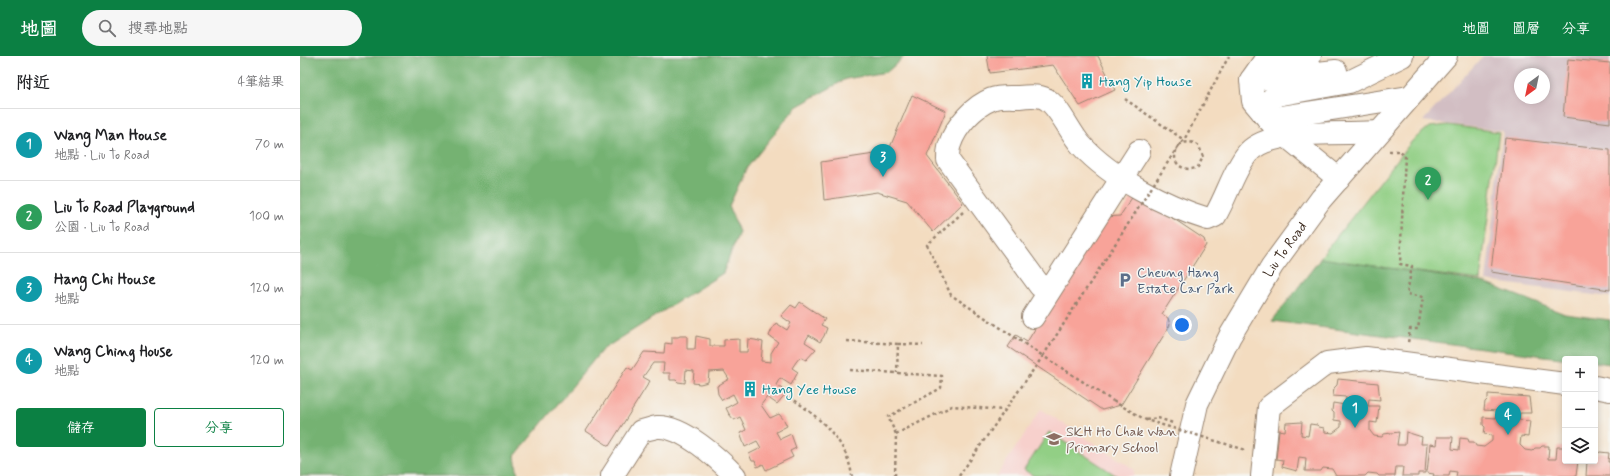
<!DOCTYPE html>
<html lang="zh-TW">
<meta charset="utf-8">
<style>
body{margin:0;font-family:Mynerve,"LXGW WenKai TC",sans-serif;background:#f6f6f6;color:#202124}
.controls{position:absolute;right:12px;bottom:12px;display:grid;overflow:hidden;border-radius:4px;box-shadow:0 2px 6px #0003}
.controls button{width:36px;height:36px;display:grid;place-items:center;padding:0;border:0;border-bottom:1px solid #e0e0e0;background:#fff;color:#202124;font:20px sans-serif}
.compass{position:absolute;left:1214px;top:12px;width:36px;height:36px;border-radius:50%;background:#fff;box-shadow:0 2px 6px #0003;rotate:213deg}
.you{position:absolute;left:882px;top:269px;width:14px;height:14px;margin:-10px;border:3px solid #fff;border-radius:50%;background:#1a73e8;box-shadow:0 0 0 6px #1a73e833}
.badge{display:grid;place-items:center;width:26px;height:26px;border-radius:50%;background:#0b8043;color:#fff;font-size:13px;font-weight:700}
.pin{position:absolute;translate:-50% -33px;filter:drop-shadow(0 1px 2px #0008)}
.pin::after{content:'';position:absolute;top:21px;width:14px;height:12px;background:inherit;clip-path:polygon(0 0,100% 0,50% 100%)}
.list{margin:0;padding:0;list-style:none}
h2{display:flex;justify-content:space-between;align-items:center;height:52px;margin:0;padding:0 16px;font-size:17px}
h2 small{font-size:13px;font-weight:400;color:#757577}
.list li{display:grid;grid-template-columns:26px 1fr auto;gap:12px;align-items:center;box-sizing:border-box;height:72px;padding:0 16px;border-top:1px solid #e0e0e0}
.list b{display:block;font-size:15px;white-space:nowrap}
.list p{margin:0;font-size:13px;white-space:nowrap;color:#757577}
.list em{font-size:13px;font-style:normal;color:#757577}
.actions{display:flex;gap:8px;padding:12px 16px}
.actions a{flex:1;padding:9px 0;border:1px solid #0b8043;border-radius:4px;text-align:center;font-size:14px;color:#0b8043}
.actions .main{background:#0b8043;color:#fff}
.icon{flex:none;width:22px;height:22px;fill:none;stroke:currentColor;stroke-width:2;stroke-linecap:round;stroke-linejoin:round}
.map{position:relative;flex:none;width:1310px;height:420px;overflow:hidden}
header{display:flex;align-items:center;gap:24px;box-sizing:border-box;height:56px;padding:0 20px;background:#0b8043;color:#fff}
header strong{font-size:19px}
nav{display:flex;gap:22px;margin-inline-start:auto;font-size:14px}
.search{width:280px;height:36px;background:#f6f6f6;display:flex;align-items:center;gap:10px;box-sizing:border-box;padding:0 14px;border-radius:22px;color:#757577;font-size:15px}
main{display:flex}
aside{flex:1;background:#fff}
.map>svg:first-child{display:block}
.built{fill:#f7d0cc}
.industrial{fill:#d2bec3;fill-rule:evenodd}
.green{fill:#92cf85;stroke:#667c52}
.forest{fill:#75b272;stroke:#586e48}
.building{fill:#f8a399}
.lines{fill:none;stroke-linecap:round;stroke-linejoin:round}
.minor-casing{stroke:#97836f;stroke-width:24}
.path{stroke:#97836f;stroke-width:2.5;stroke-dasharray:3 3;stroke-linecap:butt}
.minor{stroke:#fff;stroke-width:22}
.path-bridge{stroke:#97836f;stroke-width:2.5;stroke-dasharray:3 3;stroke-linecap:butt}
.labels{text-anchor:middle;stroke-width:3;stroke-linejoin:round;paint-order:stroke}
.culture-label{font-size:14px;fill:#0d838f;stroke:#f6f6f2;text-anchor:start}
.street-label{font-size:14px;fill:#3b2a1e;stroke:#f6f6f2}
.service-label{font-size:14px;fill:#4e5e75;stroke:#f6f6f2;text-anchor:start}
.education-label{font-size:14px;fill:#785e54;stroke:#f6f6f2;text-anchor:start}
</style>
<header>
<strong>地圖</strong>
<div class="search"><svg class="icon" aria-label="search" viewBox="0 0 24 24"><circle cx="10" cy="10" r="6"/><path d="M15 15l6 6"/></svg>搜尋地點</div>
<nav><a>地圖</a><a>圖層</a><a>分享</a></nav>
</header>
<main>
<aside>
<h2>附近<small>4筆結果</small></h2>
<ul class="list">
<li><span class="badge" style="background:#0f9aa8">1</span><div><b>Wang Man House</b><p>地點 · Liu To Road</p></div><em>70 m</em></li>
<li><span class="badge" style="background:#2e9e5b">2</span><div><b>Liu To Road Playground</b><p>公園 · Liu To Road</p></div><em>100 m</em></li>
<li><span class="badge" style="background:#0f9aa8">3</span><div><b>Hang Chi House</b><p>地點</p></div><em>120 m</em></li>
<li><span class="badge" style="background:#0f9aa8">4</span><div><b>Wang Ching House</b><p>地點</p></div><em>120 m</em></li>
</ul>
<div class="actions"><a class="main">儲存</a><a>分享</a></div>
</aside>
<div class="map">
<svg width="1310" height="420" viewBox="0 0 1310 420">
<rect width="100%" height="100%" fill="#f6f6f2"/>
<filter id="ink" filterUnits="userSpaceOnUse"><feTurbulence type="fractalNoise" baseFrequency=".025" numOctaves="2"/><feDisplacementMap in="SourceGraphic" scale="8" xChannelSelector="R" yChannelSelector="G"/><feConvolveMatrix kernelMatrix="1 2 1 2 8 2 1 2 1" color-interpolation-filters="sRGB"/></filter>
<filter id="wash" filterUnits="userSpaceOnUse"><feTurbulence type="fractalNoise" baseFrequency=".012" numOctaves="4" result="noise"/><feDisplacementMap in="SourceGraphic" scale="16" xChannelSelector="R" yChannelSelector="G"/><feGaussianBlur stdDeviation="0.9" result="paint"/><feColorMatrix in="noise" values="0 0 0 0 0 0 0 0 0 0 0 0 0 0 0 0 0 1.4 0 .05"/><feComposite in="paint" operator="in"/></filter>
<g filter="url(#wash)">
<rect width="100%" height="100%" fill="#f3dcc0"/>
<path class="built" d="M741 353 834 413V420H697Z"/>
<path class="industrial" d="M1183 0H1310V241L1186 225 1203 75 1123 65ZM1220 18H1244V42H1220Z"/>
<path class="green" d="M1148 69 1199 76 1180 224 1019 203 1112 85 1129 71Z
M749 376 817 420H734L724 414Z"/>
<path class="forest" d="M0 0H605L587 16 546 23 496 51 446 113 429 150 439 176 423 217 302 294 215 400 218 420H0Z
M1021 202 1182 226 1265 258 1310 264V308L1295 306V303H1268L972 265Z"/>
<g id="blocks">
<path class="building" d="M687 0H798L815 34 780 50 753 9 690 17Z
M1268 3 1310 7V67L1263 61Z
M612 39 646 55 627 100 663 147 633 176 607 145 577 136 524 144 521 106 588 96Z
M1205 82 1310 94V234L1191 216Z
M835 137 904 183 906 189 862 258 868 262 870 269 821 349 802 354 708 291 716 279 727 286 804 161 820 160Z
M500 246 525 263 521 269 527 272 524 280 520 286 509 279 505 286 516 293 506 304 500 301 496 306 492 312 498 316 491 329 480 322 476 329 487 336 477 348 467 341 461 349 470 362 479 358 484 364 487 370 476 376 480 383 491 378 496 392 490 395 493 401 466 414 463 408 457 411 455 405H452L449 398 461 392 457 385 445 391 440 377 446 374 443 367 440 361 434 364 429 358 426 352 437 346 433 338 422 344 418 338 417 330 429 323 424 315 409 316 408 326 400 328 393 327 394 315 386 314 385 327 378 326 376 324H370V317H363L364 307H353L343 321 350 325 309 390 286 375 327 311 332 314 344 296 364 297 365 287 372 288V281H378L380 280H387V293H395L396 280 410 283V290H424V284L439 283V296H447L448 283 455 284 463 286 461 305 471 306V297L478 286 469 280 472 273 476 267 487 274 491 267 481 260 491 249 496 252Z
M1038 323 1078 327 1080 344 1069 343 1068 350H1079L1077 367 1070 366V375L1074 380 1082 381 1084 378 1099 376 1097 389H1105L1106 376 1122 381 1121 388H1127L1125 417H1118V420H1102L1103 411H1096L1095 420H1079L1077 418 1068 417 1065 420H1036L1032 413 1023 412 1021 415H1005L1006 402 999 401 997 415 982 411 983 404 976 403 979 374 985 375 986 367 1002 366 1001 379 1008 380 1010 368 1017 369 1019 371 1024 372 1025 376 1033 377 1041 371V365L1034 364V357L1032 355 1033 347 1045 349 1046 341 1033 340 1034 332 1037 329Z
M1188 338 1229 341 1231 357H1220L1219 364 1230 365 1228 381 1221 380 1220 389 1225 394 1232 395 1235 392H1240L1242 390H1249L1248 403H1256L1257 391H1264L1265 405H1278L1276 420H1156L1157 416 1150 415 1149 420H1133L1134 418 1127 417 1130 388 1136 389 1137 381H1153L1152 393 1159 394 1160 382 1168 383 1169 386H1174L1176 390 1184 391 1192 385V379L1184 378 1185 371 1183 369V361L1196 362 1197 355 1184 354 1185 346 1188 343Z
M1300 396 1309 397 1308 406H1310V420H1286L1287 405H1295V399Z"/>
</g>
</g>
<g filter="url(#ink)">
<use href="#blocks" fill-opacity="0" stroke="#97836f" stroke-width="1"/>
<g class="lines">
<g class="minor-casing">
<g id="minor">
<path d="M1010 0 965 4 951 24 953 45 975 71 1039 123"/>
<path d="M951 24 1036 15"/>
<path d="M963 57 967 46 977 39 1049 26 1102 0"/>
<path d="M968 63 1109 41"/>
<path d="M749 235 740 230 648 104C648 99 648 93 650 88 656 70 674 50 692 43 699 40 711 41 719 41 727 40 739 39 746 43 759 50 770 77 781 89 811 122 865 150 908 163L915 160C927 140 933 116 947 98 968 71 1046 79 1079 76"/>
<path d="M733 261 839 95"/>
<path d="M1295 331 1310 334"/>
<path d="M312 420 341 375C346 374 352 372 357 371 382 369 419 403 435 420"/>
<path id="s1" d="M881 420 897 348 930 280 972 210 1021 143 1146 0"/>
<path d="M962 420 969 351 1027 307 1066 302 1265 328"/>
</g>
</g>
<path class="path" d="M825 43 884 84
M879 89C886 85 892 85 899 90L903 101 898 111C886 117 871 109 876 95 877 91 881 87 884 84L929 0
M1089 95H1100L1105 99 1100 208 1112 210 1107 238 1123 241 1118 273H1110L1108 287
M663 156 627 189 651 239 743 300
M547 285 598 288 597 317
M598 288 623 289
M550 314 642 320 641 332 588 361 596 378
M490 341C518 361 547 383 552 420
M846 364 858 362 873 367
M595 420 596 378 652 350 704 354
M659 420 743 300 813 345"/>
<use href="#minor" class="minor"/>
<path class="path-bridge" d="M743 300 879 89
M813 345 846 364 946 394"/>
</g>
</g>
<defs>
<g id="building-bare" transform="scale(1.2)"><path d="M-4-6H4V6H1V3H-1V6H-4ZM-2.5-4.3h1.7v1.8h-1.7ZM.8-4.3h1.7v1.8H.8ZM-2.5-1h1.7V.8h-1.7ZM.8-1h1.7V.8H.8Z" fill="#0f9aa8" stroke="#f6f6f2" stroke-width="2.5" paint-order="stroke"/></g>
<g id="parking-bare" transform="scale(1.2)"><path d="M-3.5-5.5H1a3.5 3.5 0 0 1 0 7H-1V5.5H-3.5ZM-1-3.4V-.6H.8a1.4 1.4 0 0 0 0-2.8Z" fill="#5c6f8a" stroke="#f6f6f2" stroke-width="2.5" paint-order="stroke"/></g>
<g id="school-bare" transform="scale(1.2)"><path d="M0-5L7-2L0 1L-7-2ZM-4 1L0 2.5L4 1V4Q0 6-4 4Z" fill="#8d6e63" stroke="#f6f6f2" stroke-width="2.5" paint-order="stroke"/></g>
</defs>
<g fill-rule="evenodd">
<use href="#building-bare" x="787" y="25"/>
<use href="#parking-bare" x="825" y="224"/>
<use href="#building-bare" x="450" y="333"/>
<use href="#school-bare" x="754" y="383"/>
</g>
<g class="labels">
<g class="culture-label">
<text x="799" y="30">Hang Yip House</text>
<text x="462" y="338">Hang Yee House</text>
</g>
<g class="street-label">
<text dy="5" stroke="none"><textPath href="#s1" startOffset="252">Liu To Road</textPath></text>
</g>
<g class="service-label">
<text x="837" y="221">Cheung Hang<tspan x="837" dy="16">Estate Car Park</tspan></text>
</g>
<g class="education-label">
<text x="766" y="380">SKH Ho Chak Wan<tspan x="766" dy="16">Primary School</tspan></text>
</g>
</g>
</svg>
<div class="controls">
<button>+</button>
<button>−</button>
<button><svg class="icon" aria-label="layers" viewBox="0 0 24 24"><path d="M12 4l9 5-9 5-9-5zM3 14l9 5 9-5"/></svg></button>
</div>
<svg class="compass" viewBox="-18 -18 36 36"><path d="M0-13l5 13h-10z" fill="#e53935"/><path d="M0 13l5-13h-10z" fill="#757577"/></svg>
<div class="you"></div>
<div class="pin badge" style="left:1055px;top:372px;background:#0f9aa8">1</div>
<div class="pin badge" style="left:1128px;top:144px;background:#2e9e5b">2</div>
<div class="pin badge" style="left:583px;top:121px;background:#0f9aa8">3</div>
<div class="pin badge" style="left:1208px;top:379px;background:#0f9aa8">4</div>
</div>
</main>
